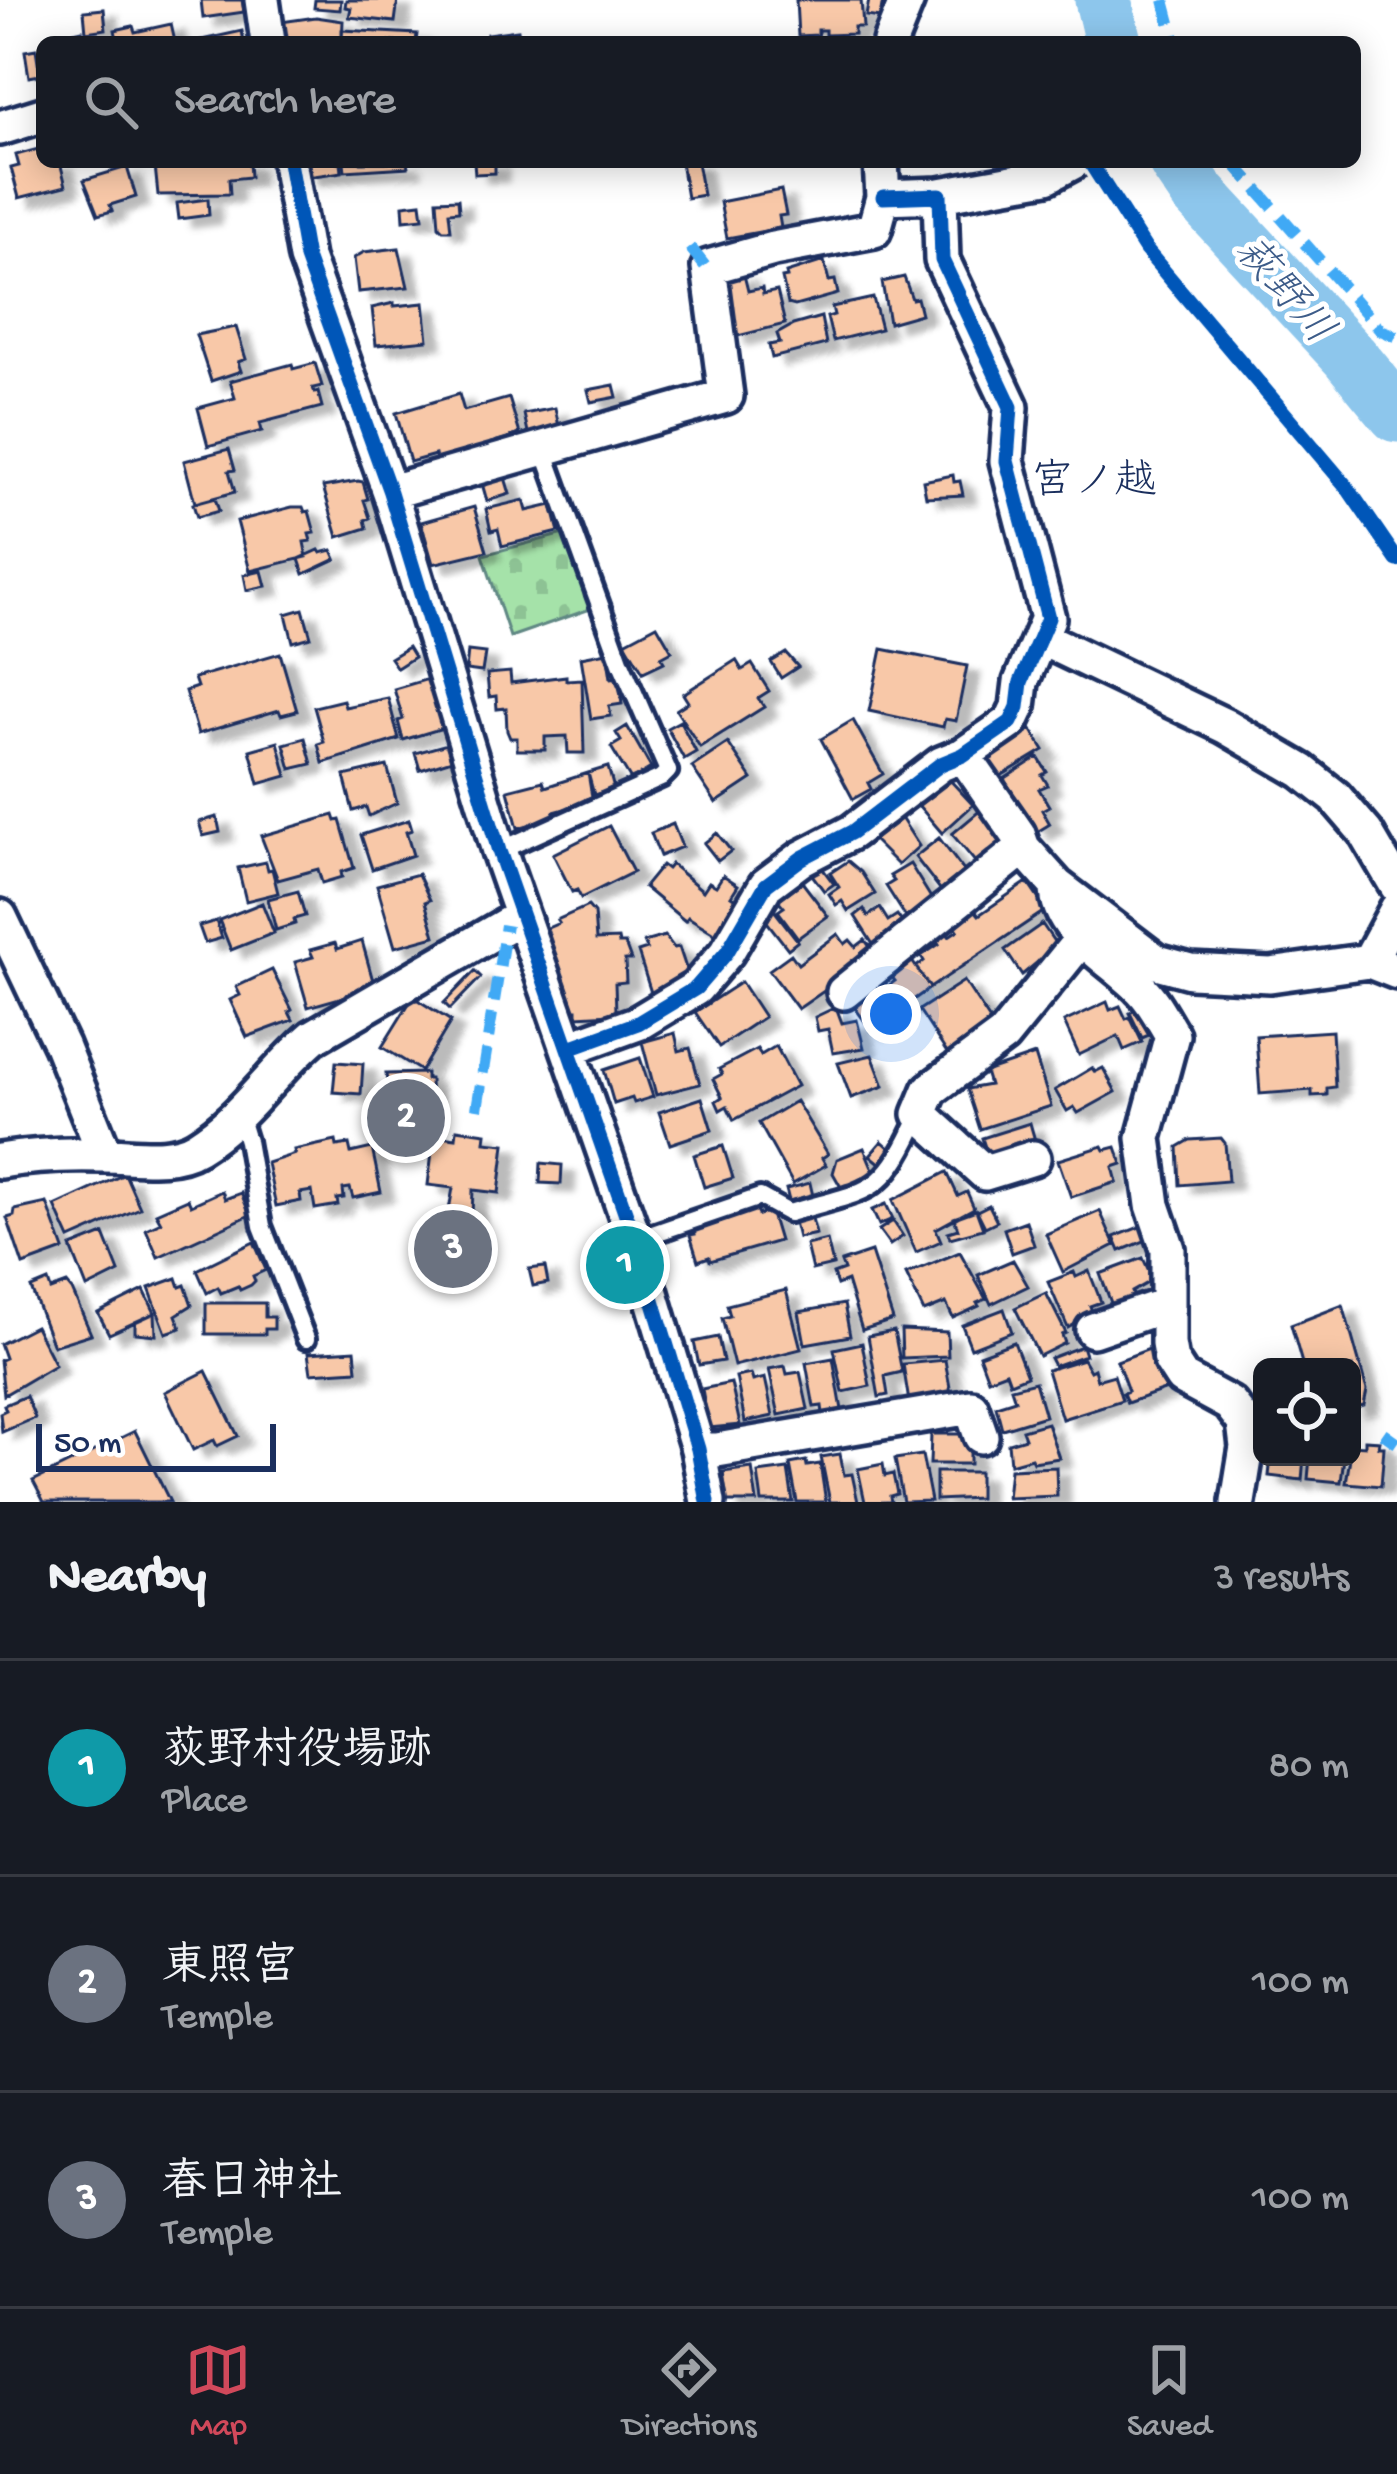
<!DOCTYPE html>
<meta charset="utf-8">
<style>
body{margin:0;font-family:"Gochi Hand","Klee One",sans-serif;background:#20242c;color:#f1f3f6}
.controls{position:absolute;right:36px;bottom:36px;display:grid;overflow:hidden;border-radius:18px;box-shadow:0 6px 30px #0003}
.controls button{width:108px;height:108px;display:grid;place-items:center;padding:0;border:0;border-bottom:3px solid #363941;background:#171b24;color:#f1f3f6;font:60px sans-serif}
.scale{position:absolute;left:36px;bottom:30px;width:240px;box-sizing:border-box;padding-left:12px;border:6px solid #1b2f5e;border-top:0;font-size:33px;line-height:42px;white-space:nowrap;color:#1b2f5e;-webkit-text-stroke:9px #fff;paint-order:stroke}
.you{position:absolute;left:891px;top:1014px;width:42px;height:42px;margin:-30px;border:9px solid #fff;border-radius:50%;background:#1a73e8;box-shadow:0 0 0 18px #1a73e833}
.badge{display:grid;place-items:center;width:78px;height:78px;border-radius:50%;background:#d1495b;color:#fff;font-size:39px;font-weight:700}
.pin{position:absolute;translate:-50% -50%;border:6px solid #fff;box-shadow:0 3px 12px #0006}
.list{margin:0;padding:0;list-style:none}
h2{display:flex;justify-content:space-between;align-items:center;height:156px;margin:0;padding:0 48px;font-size:51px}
h2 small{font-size:39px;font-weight:400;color:#9ea1a6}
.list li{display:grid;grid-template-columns:78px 1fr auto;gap:36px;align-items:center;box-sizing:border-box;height:216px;padding:0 48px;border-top:3px solid #363941}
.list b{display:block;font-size:45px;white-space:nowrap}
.list p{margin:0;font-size:39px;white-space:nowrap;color:#9ea1a6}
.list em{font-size:39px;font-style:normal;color:#9ea1a6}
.icon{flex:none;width:66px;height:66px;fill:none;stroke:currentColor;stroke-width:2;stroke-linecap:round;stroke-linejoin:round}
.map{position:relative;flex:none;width:1397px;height:1502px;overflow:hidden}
.search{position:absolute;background:#171b24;box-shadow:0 6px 30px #0003;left:36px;right:36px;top:36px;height:132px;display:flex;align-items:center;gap:30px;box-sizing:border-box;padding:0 42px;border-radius:18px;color:#9ea1a6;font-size:45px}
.sheet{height:804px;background:#171b24}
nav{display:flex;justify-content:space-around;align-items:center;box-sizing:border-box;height:168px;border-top:3px solid #363941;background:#171b24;font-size:33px;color:#9ea1a6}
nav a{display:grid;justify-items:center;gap:6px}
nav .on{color:#d1495b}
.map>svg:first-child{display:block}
.cemetery{fill:url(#cemetery-stones);stroke:#608884;stroke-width:3}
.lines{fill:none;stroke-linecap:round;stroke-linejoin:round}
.river{stroke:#8dc6ec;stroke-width:57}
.building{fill:#f8c8a8;stroke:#1b2f5e;stroke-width:3;filter:url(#shadow)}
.service-casing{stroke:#1b2f5e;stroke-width:26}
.minor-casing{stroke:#1b2f5e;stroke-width:42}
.service{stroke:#fff;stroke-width:16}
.minor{stroke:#fff;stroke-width:33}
.quiet{stroke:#3fa9f5;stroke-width:12;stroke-dasharray:24 12;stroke-linecap:butt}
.cycleway-casing{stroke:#fff;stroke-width:22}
.cycleway{stroke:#0057b8;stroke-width:15}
.labels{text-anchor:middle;stroke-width:10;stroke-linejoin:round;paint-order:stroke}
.water-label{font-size:42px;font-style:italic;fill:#3d5c89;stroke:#fff}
.neighbourhood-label{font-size:42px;fill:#1b2f5e;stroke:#fff}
</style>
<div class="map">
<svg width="1397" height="1502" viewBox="0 0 1397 1502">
<defs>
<pattern id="cemetery-stones" width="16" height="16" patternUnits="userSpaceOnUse" patternTransform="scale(3)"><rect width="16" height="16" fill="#a5e2a9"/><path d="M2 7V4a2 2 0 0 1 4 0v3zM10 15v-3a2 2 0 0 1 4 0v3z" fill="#8dc294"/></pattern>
<filter id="shadow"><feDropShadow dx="13" dy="8" stdDeviation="3" flood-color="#0004"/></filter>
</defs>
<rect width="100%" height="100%" fill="#fff"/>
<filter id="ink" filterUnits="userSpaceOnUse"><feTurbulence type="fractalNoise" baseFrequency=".00833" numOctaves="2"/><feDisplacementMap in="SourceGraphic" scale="24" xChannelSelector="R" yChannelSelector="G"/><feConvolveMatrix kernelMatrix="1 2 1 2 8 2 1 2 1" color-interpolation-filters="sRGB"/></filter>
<g filter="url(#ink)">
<path class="cemetery" d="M571 532 596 607 510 637 483 555Z"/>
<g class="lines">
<path class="river" d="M1103 0 1113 42
M1177 162 1198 193 1350 357 1397 414"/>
</g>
<path class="building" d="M201 0H242L244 12 203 18Z
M315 0H341L340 10 314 8Z
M346 0H398L395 22 349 17 351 8 345 7Z
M796 0H861L863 27H854V34L825 35V30H818V35L798 36Z
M869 0H883L880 18 866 16Z
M104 9 106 29 86 32 84 11Z
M316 17 343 21 342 42H282L281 22Z
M171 24 175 42H106L117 39 115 30 133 26 135 32Z
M82 30 84 42H57L56 36Z
M342 30 417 34 416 42H342Z
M518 30 520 42H488L487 34Z
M242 31 244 42H197V41Z
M36 49 40 75 29 77 25 51Z
M38 149 42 151V162H60L66 186 19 198 11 168 19 166 16 155Z
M168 162H249L250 177 229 179 230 194 158 195 155 166 168 165Z
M304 162H341L342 172 307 177Z
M344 162H407L408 167 345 171Z
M474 162H495V173L475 174Z
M681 162H697L703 195 687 198Z
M127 167 136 197 110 205 112 211 98 215 84 180Z
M781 190 786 215 779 216 781 228 727 238 720 202Z
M208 199 209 215 179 219 177 203Z
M458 199 459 211 449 212 451 230H443L439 226 437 200Z
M421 203 423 218 404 220 403 205Z
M399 248 408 287 358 292 354 258 364 252Z
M824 261 829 281 835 280 838 294 795 306 788 304 782 278 787 277 786 273Z
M738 274 744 275 748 291 762 288 763 294 777 291 785 324 734 337 719 279Z
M904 277 912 299 917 298 921 314 889 323 882 282Z
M873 298 881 329 833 341 827 317 834 315 832 307Z
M394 303V306L424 303 428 340 376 345 372 308Z
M821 317 826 344 772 358 769 345 780 343 777 334 793 325Z
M236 327 246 359 238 362 241 371 211 381 196 335Z
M315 363 322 386 313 388 315 393 318 392 322 407 260 423 262 431 208 446 198 408 235 398 230 381 292 364 293 369Z
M614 385 617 397 591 402 588 390Z
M459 394 464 411 509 398 520 434 491 443 494 452 474 458 471 450 436 460 435 455 410 462 396 413Z
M555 408 560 431 529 437 524 414Z
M229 449 235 470 229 471 235 492 195 503 184 461Z
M504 474 510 494 487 501 481 480Z
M953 475 954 482 960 481 963 495 926 497 923 481Z
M358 481 363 482 368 499 364 500 370 518 365 520 367 528 338 537 323 487Z
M215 498 219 511 197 517 193 504Z
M524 500 527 511 552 505 559 532 502 546 498 529 491 531 486 509Z
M292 507H303L305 512 309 511 315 533 309 534 311 541 304 542 307 557 250 571 237 521Z
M474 507 487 551 433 564 421 522Z
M319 550 321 553 332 550 336 559 304 574 299 559Z
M262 571 266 586 247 590 244 575Z
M303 609 311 637 293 642 286 614Z
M657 625 672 651 661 657 664 662 643 672 625 642Z
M408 647 414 657 397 668 390 658Z
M882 649 967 666 956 721 945 719 943 727 869 711Z
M468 651 485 653 482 672 466 670Z
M607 652 611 678 618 677 622 704 609 706 611 716 591 719 581 657Z
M280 653 297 711 281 715 279 710 198 734 185 691 197 687 194 678Z
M786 653 798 667 781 678 771 662Z
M736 660 742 670 752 664 769 691 758 698 764 707 700 747 676 710 688 702 683 694Z
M510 672 511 683 566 676V680L582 679 584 753H568L567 736 545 737V750H517V738H510L507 731 506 708 497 709 496 696 489 697 487 674Z
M428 679 443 728 403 740 398 721 403 719 394 689Z
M388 698 399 739 323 763 318 744 324 742 314 707 343 700 345 707Z
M853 720 883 774 868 783 871 789 853 799 821 739Z
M680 721 696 752 684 759 667 728Z
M627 726 651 768 631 780 611 747 621 741 616 733Z
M1031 729 1044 750 996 779 986 756Z
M305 738 312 764 291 769 284 744Z
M278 742 287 776 259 784 250 750Z
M728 743 752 779 716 803 692 767Z
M447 744 452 760 420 770 415 753Z
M1038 757 1047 772 1042 775 1048 785 1039 789 1049 806 1042 810 1050 824 1037 832 1004 779Z
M387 766 397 803 369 816 366 807 353 811 344 776Z
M608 767 614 789 594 795 588 773Z
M588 773 592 797 586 799 587 803 554 812 556 817 518 828 508 790 543 781 545 787Z
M948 778 973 805 942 833 918 805Z
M983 808 995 822 990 826 1002 841 976 863 952 834Z
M334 815 336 821 340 820 354 868 341 872 342 877 322 883 318 869 278 880 261 836Z
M217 817 220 832 203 836 199 822Z
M901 818 919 846 898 865 873 840Z
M409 820 412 830 406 832 413 855 372 869 361 835Z
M673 824 682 847 660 856 651 833Z
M609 826 633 872 581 898 577 890 572 892 553 854Z
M717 833 731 851 718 861 704 843Z
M939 838 964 871 959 875 965 882 946 897 915 857Z
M848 861 861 872 875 894 848 911 842 901 836 905 829 894 839 887 830 873Z
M266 862 268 870 272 869 278 893 246 901 238 868Z
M671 864 703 891 709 882 716 886 723 875 738 885 731 896 743 904 722 938 688 917 685 921 644 887 662 865 667 869Z
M910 864 936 906 909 922 886 886 894 881 890 876Z
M820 865 834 884 824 891 810 872Z
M418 874 430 900 425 902 435 936 395 947 377 885Z
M802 882 828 916 798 938 778 911 784 907 778 900Z
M1027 882 1046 910 930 988 916 967 924 961 921 956 939 944 932 933 942 926 949 936 958 930 953 923 972 906 979 915Z
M298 891 305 916 294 919 295 924 276 930 268 899Z
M262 903 274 933 231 950 219 920Z
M588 906 594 913 596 940 618 939 619 944H625L631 960H625L626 982 615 983 616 1011 612 1014 577 1016V1010H571L543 930 559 923 557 920Z
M880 908 888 921 897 915 907 929 876 949 855 916 864 909 868 916Z
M774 910 798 941 788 949 764 918Z
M216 921 222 938 205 943 199 926Z
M1042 924 1057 946 1022 975 1005 950Z
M838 934 845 944 850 940 856 947 865 940 876 955 798 1009 769 970 791 954 798 964Z
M665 936 674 948 679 947 690 980 653 999 638 952 647 949 644 942Z
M362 941 375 988 308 1007 295 962 313 957 310 950 335 943 337 949Z
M912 961 930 988 871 1030 851 1002 882 980 887 987 895 981 891 976Z
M272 970 292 1010 289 1012 293 1020 247 1037 230 1000 240 995 236 987Z
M475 971 481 977 450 1009 444 1003Z
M964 981 993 1025 949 1056 919 1010Z
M741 982 764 1017 719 1047 695 1012Z
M413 997 451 1021 421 1071 382 1047Z
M1107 1002 1110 1010 1120 1006 1126 1019 1130 1017 1142 1042 1124 1050 1118 1036 1079 1055 1064 1022Z
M836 1007 842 1023 857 1020 864 1048 833 1053 828 1029 818 1031 815 1017Z
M1142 1007 1156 1032 1142 1038 1130 1013Z
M1332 1031 1335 1087 1327 1088V1095L1312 1096V1090L1260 1094 1256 1036Z
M675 1033 679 1051 690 1048 700 1084 656 1095 642 1042Z
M776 1046 797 1086 734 1120 727 1106 720 1110 716 1101 722 1097 713 1079 722 1074 719 1069 757 1049 761 1055Z
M872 1055 884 1086 851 1098 838 1063Z
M1035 1055 1051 1106 980 1129 967 1089 989 1085 985 1072Z
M640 1058 653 1097 634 1103 632 1098 614 1104 604 1070Z
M336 1062 363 1064 361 1094 333 1092Z
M1092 1068 1095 1072 1103 1068 1116 1092 1078 1113 1074 1107 1067 1111 1055 1090Z
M426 1073V1079H430L431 1112 391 1113 386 1074Z
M702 1098 712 1130 670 1144 659 1112Z
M796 1101 828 1154 822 1158 826 1165 793 1184 759 1123Z
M1030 1123 1038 1151 990 1163 982 1138Z
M457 1129 486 1133 485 1142 505 1144 499 1193 473 1190 471 1240 444 1237 453 1188 428 1185 434 1135 456 1138Z
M1221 1138 1225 1143 1228 1181 1180 1185 1178 1147 1190 1140Z
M336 1141 337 1146 349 1144 351 1153 372 1148 381 1192 353 1198 350 1188 343 1189 344 1198 337 1199 338 1205 315 1209 312 1191 300 1193 301 1201 276 1206 267 1163 295 1154 294 1150Z
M882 1141 892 1150 881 1164 870 1155Z
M723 1146 733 1178 704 1187 694 1155Z
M1103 1146 1105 1150 1116 1147 1122 1164 1113 1167 1117 1182 1071 1197 1058 1160Z
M864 1148 875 1174 842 1189 833 1173 837 1159Z
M541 1163 562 1165 561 1184 540 1183Z
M947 1172 958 1196 967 1192 974 1208 936 1229 941 1241 916 1252 893 1200Z
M125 1174 140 1208 70 1239 55 1206Z
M810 1183 813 1196 789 1201 786 1189Z
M222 1191 225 1199 241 1193 250 1215 158 1257 146 1229 161 1222 156 1213 188 1199 191 1205Z
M47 1203 64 1250 23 1265 7 1218 14 1216 15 1210Z
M886 1204 893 1219 879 1225 872 1210Z
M989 1205 997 1221 985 1227 977 1211Z
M755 1207 758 1215 770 1211 779 1241 710 1261 709 1257 698 1261 690 1235 695 1234 693 1226Z
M976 1210 983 1229 950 1238 948 1232 958 1229 954 1218Z
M1100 1211 1115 1245 1063 1272 1046 1234Z
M812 1218 816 1234 798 1238 794 1222Z
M893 1221 903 1236 890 1245 879 1230Z
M1026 1221 1034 1245 1012 1253 1004 1229Z
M1142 1226 1147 1240 1120 1251 1114 1237Z
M104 1234 119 1272 87 1288 71 1247Z
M827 1240 833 1265 812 1270 806 1245Z
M254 1242 266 1270 253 1276 255 1281 251 1285 240 1290 238 1286 221 1293 218 1287 207 1293 197 1270Z
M871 1252 893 1320 862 1330 847 1281 837 1285 833 1274 844 1270 841 1262Z
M960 1252 986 1299 977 1303 979 1306 953 1318 946 1303 924 1312 906 1274Z
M1143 1258 1153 1280 1132 1292 1135 1300 1113 1308 1100 1274Z
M1013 1260 1028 1286 991 1304 978 1275Z
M545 1267 548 1283 533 1286 529 1269Z
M1089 1271 1101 1302 1090 1306 1093 1314 1068 1328 1048 1282 1074 1272 1076 1277Z
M177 1278 180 1287 185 1285 192 1305 176 1315 181 1328 166 1333 149 1288Z
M48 1281 51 1290 67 1284 72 1290 91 1334 53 1346 31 1288Z
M144 1290 155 1313 109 1334 98 1313Z
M786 1290 801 1349 734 1366 722 1318 730 1316 727 1305Z
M1046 1293 1066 1333 1062 1335 1065 1343 1039 1356 1015 1308Z
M206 1303H265V1317H274V1329H265V1334H206Z
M844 1304 850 1336 805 1344 799 1312Z
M1343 1305 1367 1390 1364 1405 1352 1408V1367H1303L1291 1325Z
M1004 1309 1012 1332 971 1348 962 1325Z
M155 1313 156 1335 135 1333V1322Z
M35 1326 55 1365 4 1395 0 1360 5 1358 0 1344Z
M901 1330 947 1332 948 1356 902 1358Z
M894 1331 902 1372 885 1376 888 1395 879 1397 868 1336Z
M718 1337 723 1361 699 1365 694 1342Z
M1014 1342 1027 1376 1010 1383 1006 1372 988 1379 979 1355Z
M862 1343 870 1386 843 1392 834 1349Z
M1082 1346 1085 1355 1054 1366 1050 1358Z
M1152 1348 1167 1389 1127 1403 1123 1393 1128 1391 1117 1361Z
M355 1350 357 1370 311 1373 308 1353Z
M833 1358 842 1410 823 1414 822 1406 814 1407 806 1363Z
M1083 1359 1090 1371 1094 1369 1097 1380 1114 1375 1122 1400 1062 1419 1047 1370Z
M945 1360 951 1393 909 1402 903 1364Z
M785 1366 787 1374 800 1372 808 1409 779 1415 769 1369Z
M206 1371 238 1436 217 1446 214 1440 193 1450 165 1392Z
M751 1374 753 1381 765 1378 773 1416 745 1422 736 1377Z
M1035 1382 1045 1416 1002 1429 996 1406 1015 1400 1011 1388Z
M731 1383 740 1425 709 1428 702 1389Z
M26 1396 35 1418 2 1432 0 1413 6 1410 4 1405Z
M1047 1423 1059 1458 1033 1462 1031 1458 1010 1464 1008 1443 1025 1438 1022 1430Z
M135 1431 170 1502H44L33 1481Z
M931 1434H970V1464H930Z
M1365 1440 1380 1441 1379 1447H1384L1381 1486 1346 1483 1352 1445 1365 1446Z
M840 1454 844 1475 852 1474 858 1502H830L821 1457Z
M922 1455 931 1501 903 1502 895 1459Z
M1271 1457H1304L1302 1480 1269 1476Z
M1310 1457H1344L1341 1482 1308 1479Z
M806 1461 807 1466 820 1464 826 1502H797L790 1464Z
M883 1464 885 1476 893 1474 897 1494 890 1496 891 1502H865L858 1469Z
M1056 1467 1057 1496 1007 1498 1010 1469Z
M752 1468 757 1502H727L723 1472Z
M788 1469 793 1502H762L758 1473Z
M936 1472H979V1498L936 1500Z"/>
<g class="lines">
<g class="service-casing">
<path id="service" d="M499 851 661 778 668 771 621 663 543 448
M239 1115 247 1141 262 1226 306 1339
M635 1240 760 1197 789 1213C873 1188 882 1198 920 1114"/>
</g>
<g class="minor-casing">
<path id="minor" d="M262 0 268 42
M890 42 907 0
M0 128 42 115
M289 162 306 258 390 492 499 851 635 1240 698 1449 708 1502
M940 195 1047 176 1073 162
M390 492 726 396 709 267 773 249 874 230 883 197 881 162
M1041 638 1225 726 1302 771 1335 797 1366 833 1397 886
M963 755 1018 834 1023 848 1057 886C1056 930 1111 959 1139 987 1153 1000 1162 1019 1172 1035L1144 1138 1153 1205 1168 1249V1344L1171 1361 1182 1378 1230 1404 1244 1422 1247 1447 1238 1502
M1057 886 1157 962 1190 971 1270 975 1369 961 1397 972
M0 917 61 1045 105 1155
M1369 961 1397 909
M844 992 1023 848
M569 1048 638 1023 696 988 727 952 766 885 802 858 852 832 941 764 963 755 1011 722 1018 707 1021 682 1048 618 1007 461 1011 407 942 260 940 195 883 197
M1033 1158 985 1173 920 1114 930 1090 1003 1036 1083 937
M0 1161C34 1155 69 1154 104 1155 133 1155 171 1163 197 1147 243 1119 272 1072 313 1037L520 917
M1093 1330 1168 1304
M698 1449 717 1450 971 1407 981 1436"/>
</g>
<use href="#service" class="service"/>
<use href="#minor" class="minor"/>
<path class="quiet" d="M1164 0 1175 42
M1233 162 1381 330 1397 337
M690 247 708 270
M477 1109 506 925
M1383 1433 1397 1443"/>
<g class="cycleway-casing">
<path id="cycleway" d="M289 162 306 258 390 492 499 851 635 1240 698 1449 708 1502
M1090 162 1146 250 1347 487 1397 560
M569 1048 638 1023 696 988 727 952 766 885 802 858 852 832 941 764 963 755 1011 722 1018 707 1021 682 1048 618 1007 461 1011 407 942 260 940 195 883 197"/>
</g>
<use href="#cycleway" class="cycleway"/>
</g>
</g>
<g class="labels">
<g class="water-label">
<text transform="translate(1287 288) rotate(49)" y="15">萩野川</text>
</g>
<g class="neighbourhood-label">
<text x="1094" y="492">宮ノ越</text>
</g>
</g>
</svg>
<div class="controls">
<button><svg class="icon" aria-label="locate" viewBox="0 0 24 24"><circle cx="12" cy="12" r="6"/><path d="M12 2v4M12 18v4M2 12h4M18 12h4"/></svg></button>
</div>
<div class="scale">50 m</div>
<div class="you"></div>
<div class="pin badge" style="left:625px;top:1265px;background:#0f9aa8">1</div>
<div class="pin badge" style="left:406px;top:1118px;background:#6b7280">2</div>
<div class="pin badge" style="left:453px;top:1249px;background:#6b7280">3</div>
<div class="search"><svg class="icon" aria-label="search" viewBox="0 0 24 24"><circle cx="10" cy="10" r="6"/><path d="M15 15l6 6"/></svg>Search here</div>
</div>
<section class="sheet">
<h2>Nearby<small>3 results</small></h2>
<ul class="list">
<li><span class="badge" style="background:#0f9aa8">1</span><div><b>荻野村役場跡</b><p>Place</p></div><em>80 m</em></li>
<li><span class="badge" style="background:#6b7280">2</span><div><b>東照宮</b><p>Temple</p></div><em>100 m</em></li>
<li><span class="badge" style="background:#6b7280">3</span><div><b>春日神社</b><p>Temple</p></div><em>100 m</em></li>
</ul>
</section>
<nav>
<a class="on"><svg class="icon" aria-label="map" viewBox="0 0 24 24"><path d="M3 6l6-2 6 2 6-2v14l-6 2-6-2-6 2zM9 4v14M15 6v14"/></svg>Map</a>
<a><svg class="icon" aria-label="directions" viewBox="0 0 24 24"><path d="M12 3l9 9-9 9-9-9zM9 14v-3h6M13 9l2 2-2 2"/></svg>Directions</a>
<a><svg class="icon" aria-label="saved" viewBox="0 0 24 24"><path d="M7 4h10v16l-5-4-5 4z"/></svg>Saved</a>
</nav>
